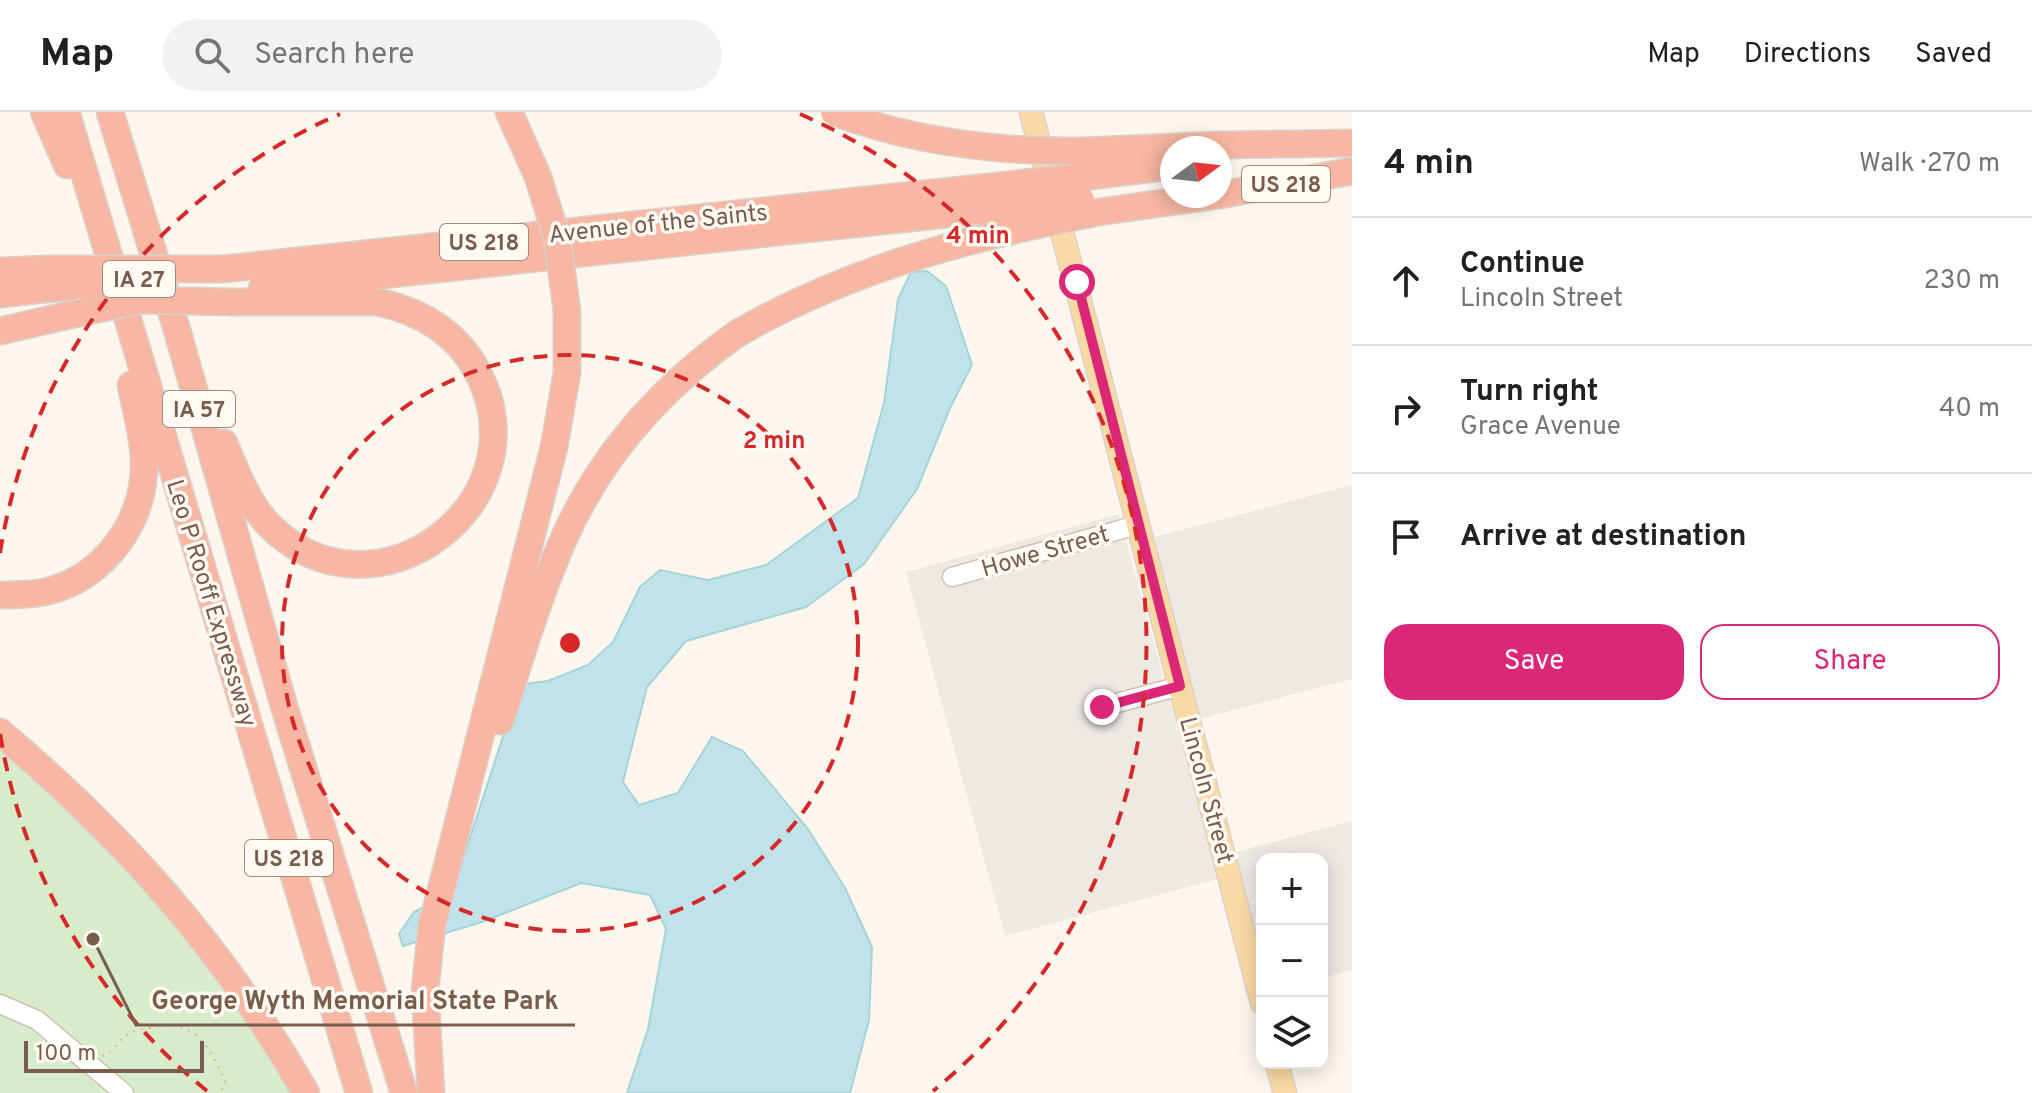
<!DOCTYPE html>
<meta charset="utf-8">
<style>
body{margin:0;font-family:Overpass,sans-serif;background:#f2f2f2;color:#202124}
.controls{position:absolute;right:24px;bottom:24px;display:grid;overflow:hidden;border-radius:16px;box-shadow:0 4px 20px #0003}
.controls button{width:72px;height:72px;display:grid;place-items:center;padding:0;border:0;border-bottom:2px solid #e0e0e0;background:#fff;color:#202124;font:40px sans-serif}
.compass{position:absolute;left:1160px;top:24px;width:72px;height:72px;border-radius:50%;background:#fff;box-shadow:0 4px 20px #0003;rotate:75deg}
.scale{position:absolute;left:24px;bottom:20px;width:180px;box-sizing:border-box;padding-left:8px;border:4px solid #7a5c4d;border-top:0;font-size:22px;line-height:28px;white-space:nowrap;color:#7a5c4d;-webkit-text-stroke:6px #fffaf3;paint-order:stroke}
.stop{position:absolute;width:24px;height:24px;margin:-18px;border:6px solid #db2777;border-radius:50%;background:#fff}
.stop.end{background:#db2777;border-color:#fff;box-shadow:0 2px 8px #0008}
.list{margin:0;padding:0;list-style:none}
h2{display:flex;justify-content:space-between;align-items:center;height:104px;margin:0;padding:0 32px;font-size:34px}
h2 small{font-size:26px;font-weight:400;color:#757577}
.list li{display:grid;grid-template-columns:52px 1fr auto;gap:24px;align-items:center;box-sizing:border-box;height:128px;padding:0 32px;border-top:2px solid #e0e0e0}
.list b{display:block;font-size:30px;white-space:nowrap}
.list p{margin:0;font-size:26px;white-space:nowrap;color:#757577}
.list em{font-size:26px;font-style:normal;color:#757577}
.actions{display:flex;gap:16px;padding:24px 32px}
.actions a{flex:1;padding:18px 0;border:2px solid #db2777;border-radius:24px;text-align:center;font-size:28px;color:#db2777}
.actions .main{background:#db2777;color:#fff}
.icon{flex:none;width:44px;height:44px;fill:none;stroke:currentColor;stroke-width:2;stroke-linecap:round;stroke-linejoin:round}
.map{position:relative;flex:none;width:1352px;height:981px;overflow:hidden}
header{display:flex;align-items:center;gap:48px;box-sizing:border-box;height:112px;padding:0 40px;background:#fff;border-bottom:2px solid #e0e0e0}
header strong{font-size:38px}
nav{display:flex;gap:44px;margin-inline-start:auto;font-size:28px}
.search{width:560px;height:72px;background:#f2f2f2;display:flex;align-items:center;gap:20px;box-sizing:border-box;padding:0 28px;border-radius:44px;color:#757577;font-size:30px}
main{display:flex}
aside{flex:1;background:#fff}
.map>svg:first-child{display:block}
.industrial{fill:#efe9e4}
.green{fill:#d8ecc9}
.water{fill:#bfe3e8;stroke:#a5d3da;stroke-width:2}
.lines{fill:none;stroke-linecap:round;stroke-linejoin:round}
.minor-casing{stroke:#d1beb0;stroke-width:21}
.major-casing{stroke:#dad1cd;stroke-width:25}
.highway-casing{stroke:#dad1cd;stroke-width:29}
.path{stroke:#d9b8a5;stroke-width:2;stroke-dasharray:2 6;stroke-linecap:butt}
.minor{stroke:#fff;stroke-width:18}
.major{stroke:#fbd9a5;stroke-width:22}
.highway{stroke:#f7b7a3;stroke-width:26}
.highway-bridge-casing{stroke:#dad1cd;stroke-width:29;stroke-linecap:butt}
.highway-bridge{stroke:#f7b7a3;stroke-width:26}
.route{stroke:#db2777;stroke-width:10}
.ring{fill:none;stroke:#d62828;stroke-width:4;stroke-dasharray:14 10}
.labels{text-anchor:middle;stroke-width:7;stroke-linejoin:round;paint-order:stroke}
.shield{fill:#fffaf3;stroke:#a28b7f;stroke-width:2}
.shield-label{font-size:22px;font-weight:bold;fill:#7a5c4d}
.street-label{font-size:24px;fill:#7a5c4d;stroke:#fffaf3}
.centre{fill:#d62828;stroke:#fffaf3;stroke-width:4}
.ring-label{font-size:24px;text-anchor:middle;font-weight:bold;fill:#d62828;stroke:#fffaf3;stroke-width:7;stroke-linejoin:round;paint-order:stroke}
.leader{fill:none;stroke:#7a5c4d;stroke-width:3}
.callout-dot{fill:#7a5c4d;stroke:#fffaf3;stroke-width:3}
.callout-label{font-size:26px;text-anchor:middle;font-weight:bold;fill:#7a5c4d;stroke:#fffaf3;stroke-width:7;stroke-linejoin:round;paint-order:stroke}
</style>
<header>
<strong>Map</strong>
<div class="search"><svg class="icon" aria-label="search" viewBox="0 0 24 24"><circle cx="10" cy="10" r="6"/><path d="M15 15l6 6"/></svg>Search here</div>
<nav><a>Map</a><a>Directions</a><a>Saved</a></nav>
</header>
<main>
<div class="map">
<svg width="1352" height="981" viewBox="0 0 1352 981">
<rect width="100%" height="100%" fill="#fdf6ec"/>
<path class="industrial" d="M1352 373V567L1199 607 1151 426Z
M1119 402 1218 767 1005 824 906 460Z
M1352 709V858L1322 866V747H1262V852L1232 741Z"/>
<path class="green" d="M0 636C85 705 162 788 226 878 250 911 271 947 293 981H0Z"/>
<path class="water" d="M927 159 946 174 972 253 950 296 917 377 864 452 806 495 686 529 647 575 623 670 639 693 678 681 712 625 743 639 808 717 845 776 872 835 869 908 850 981H627L648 917 666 817 650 783 581 771 485 809 403 834 399 822 414 800 452 781 512 597 525 572 548 569 588 553 613 530 640 475 660 458 708 468 766 453 858 386 884 291 898 187 911 160Z"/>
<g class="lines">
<g class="minor-casing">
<path id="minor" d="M952 465 1137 413
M1102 595 1180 574
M0 892 37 908 124 981"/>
</g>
<g class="major-casing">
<path id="major" d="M1031 0 1262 891
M1277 951 1285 981"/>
</g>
<g class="highway-casing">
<path id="highway" d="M44 0 67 53
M66 0 359 981
M110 0 177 218 284 594 404 981
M509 0 538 65
M1084 39 1218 33 1352 31
M1090 64 1172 54
M1220 83 1352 59
M1099 100 1212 84
M223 157 745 101
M0 159 49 157
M262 176 750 123
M0 182 55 176
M0 219 65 204
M224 331C236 359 246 388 267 411 373 522 549 389 476 257 455 219 419 199 378 190H234
M0 483C16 483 33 483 49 479 105 464 145 409 144 351 144 325 136 299 131 273
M500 609C520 548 538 484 565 424 603 340 663 274 738 221
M0 620C127 728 223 836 306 981
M431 981 425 877 432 813 554 335 567 261V199"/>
</g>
<path class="path" d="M102 944C114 940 119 926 130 921 138 917 146 917 154 915 196 907 210 936 225 969L221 981"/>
<use href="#minor" class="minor"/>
<use href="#major" class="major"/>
<use href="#highway" class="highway"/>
<g class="highway-bridge-casing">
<path id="highway-bridge" d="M834 0C913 30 1000 40 1084 39
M538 65 557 126 567 199
M745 101 1090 64
M750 123 1081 88
M49 157H223
M55 176 96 171
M65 204 140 188 234 190
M738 221C852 156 971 125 1099 100"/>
</g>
<use href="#highway-bridge" class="highway-bridge"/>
</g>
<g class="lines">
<path class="route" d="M1077 170 1180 574 1102 595"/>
</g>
<g class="ring">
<circle cx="570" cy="531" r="288"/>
<path d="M207 979A577 577 0 0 1 0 621M0 441A577 577 0 0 1 340 2M800 2A577 577 0 0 1 933 979"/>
</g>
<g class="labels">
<g class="shield">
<rect x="1242" y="54" width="88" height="36" rx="6"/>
<rect x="440" y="112" width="88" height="36" rx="6"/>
<rect x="103" y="149" width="72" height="36" rx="6"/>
<rect x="163" y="279" width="72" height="36" rx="6"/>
<rect x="245" y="728" width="88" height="36" rx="6"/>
</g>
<g class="shield-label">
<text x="1286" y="80">US 218</text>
<text x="484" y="138">US 218</text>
<text x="139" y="175">IA 27</text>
<text x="199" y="305">IA 57</text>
<text x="289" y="754">US 218</text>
</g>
<g class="street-label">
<text transform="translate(658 111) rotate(-6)" y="8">Avenue of the Saints</text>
<text transform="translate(1045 439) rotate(-16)" y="8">Howe Street</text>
<text transform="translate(212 491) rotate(73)" y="8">Leo P Rooff Expressway</text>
<text transform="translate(1207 678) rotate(75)" y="8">Lincoln Street</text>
</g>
</g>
<circle cx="570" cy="531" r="12" class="centre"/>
<g class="ring-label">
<text x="978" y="131">4 min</text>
<text x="774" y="336">2 min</text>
</g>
<path class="leader" d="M93 827L136 913H575"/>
<circle class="callout-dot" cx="93" cy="827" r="8"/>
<g class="callout-label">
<text x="355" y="897">George Wyth Memorial State Park</text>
</g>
</svg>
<div class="controls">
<button>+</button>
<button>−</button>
<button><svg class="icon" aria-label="layers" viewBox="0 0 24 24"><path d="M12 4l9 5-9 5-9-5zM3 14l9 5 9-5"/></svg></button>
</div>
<svg class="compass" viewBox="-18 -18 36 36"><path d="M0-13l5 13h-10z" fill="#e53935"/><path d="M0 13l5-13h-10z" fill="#757577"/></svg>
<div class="scale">100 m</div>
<div class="stop" style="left:1077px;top:170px"></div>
<div class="stop end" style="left:1102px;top:595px"></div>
</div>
<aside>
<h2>4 min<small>Walk · 270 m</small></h2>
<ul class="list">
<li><svg class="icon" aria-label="ahead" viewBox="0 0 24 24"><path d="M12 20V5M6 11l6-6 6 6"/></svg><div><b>Continue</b><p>Lincoln Street</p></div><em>230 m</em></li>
<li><svg class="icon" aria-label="right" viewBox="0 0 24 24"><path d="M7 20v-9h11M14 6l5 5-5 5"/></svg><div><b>Turn right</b><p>Grace Avenue</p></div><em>40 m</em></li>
<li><svg class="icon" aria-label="arrive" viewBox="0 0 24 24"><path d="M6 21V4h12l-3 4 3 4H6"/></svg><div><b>Arrive at destination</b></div></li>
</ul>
<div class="actions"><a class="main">Save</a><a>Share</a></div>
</aside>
</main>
